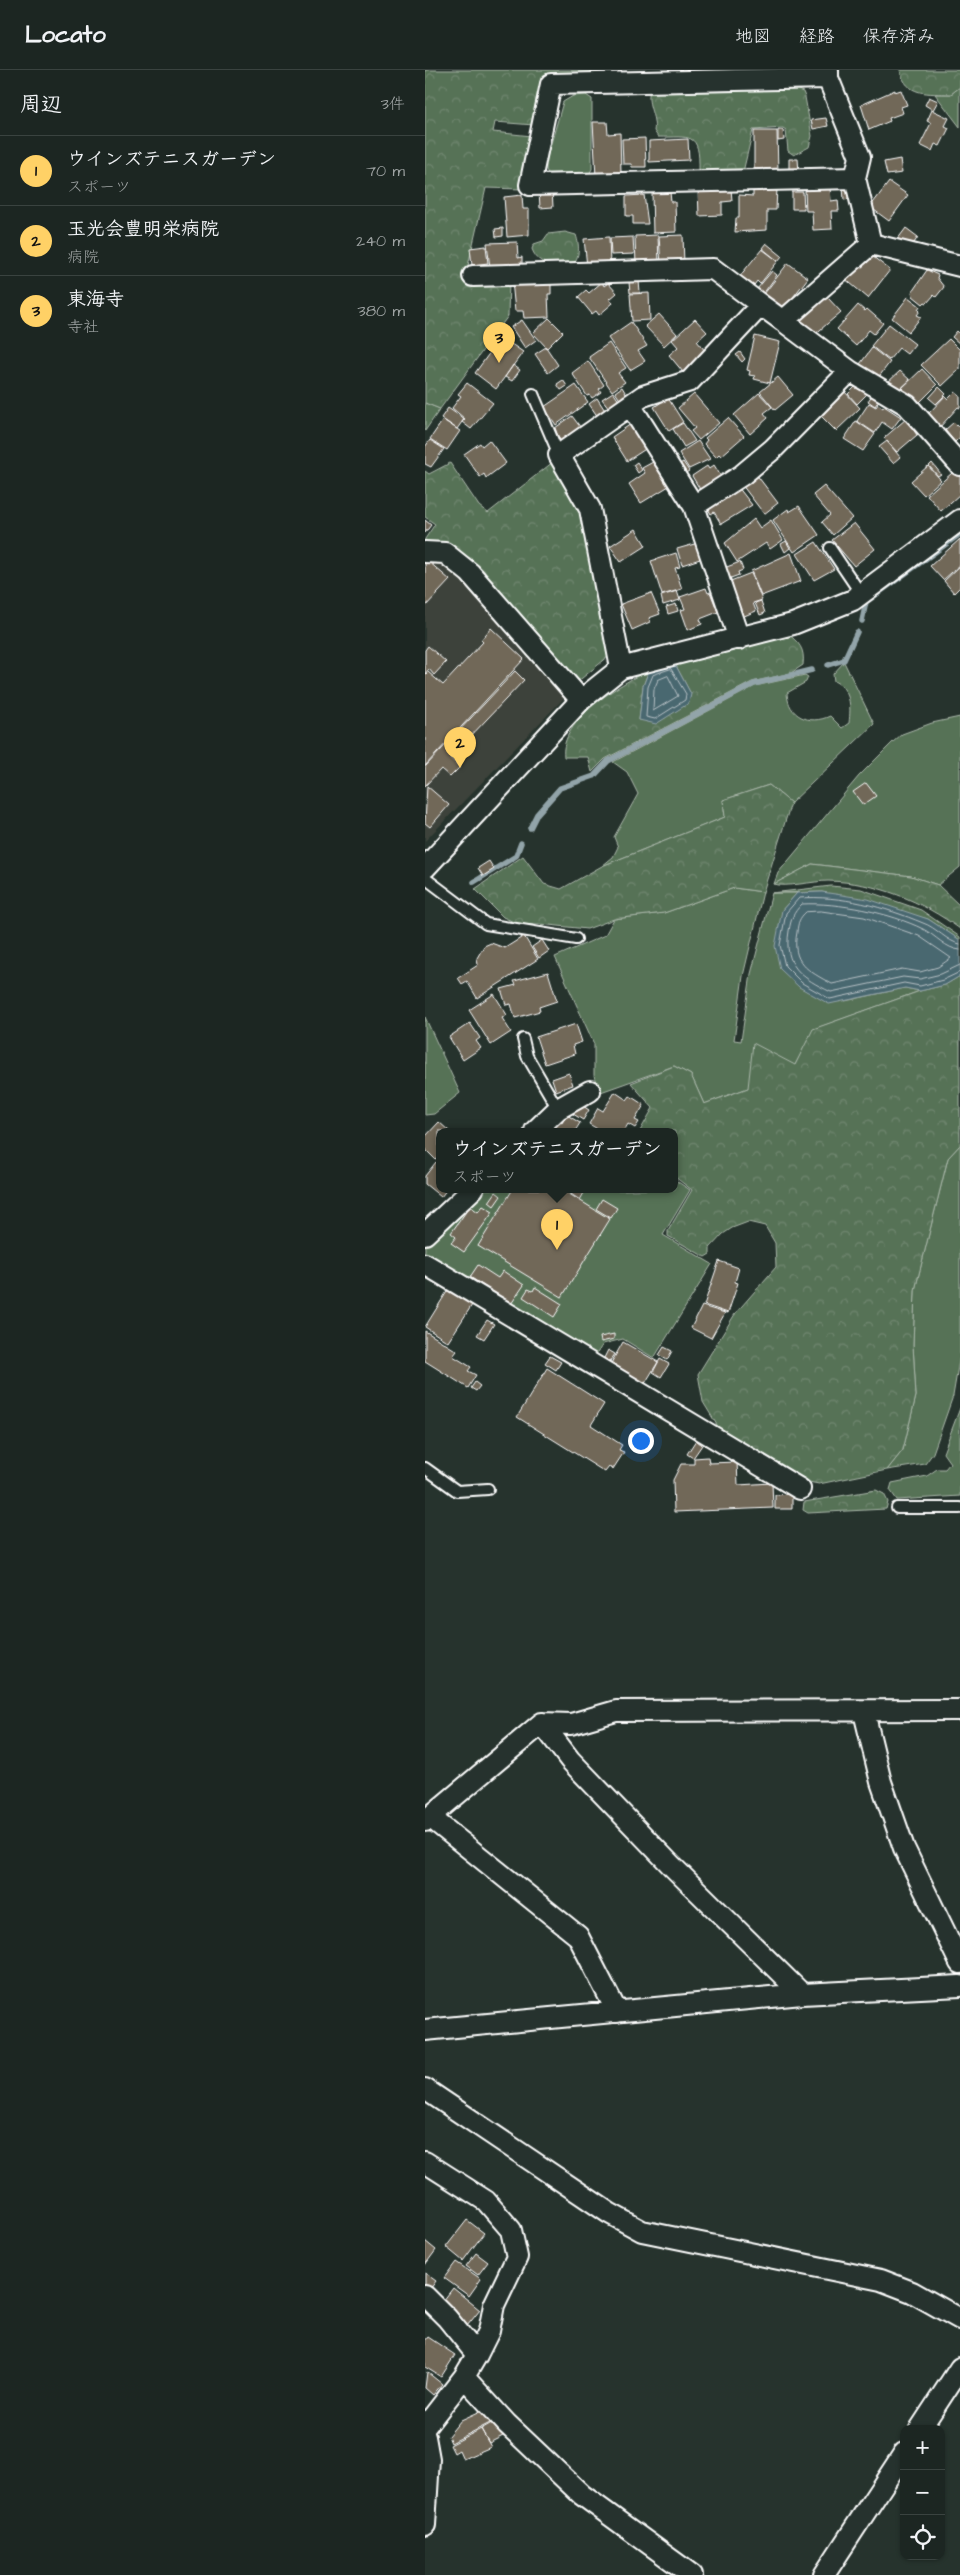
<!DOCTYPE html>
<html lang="ja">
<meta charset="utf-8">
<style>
body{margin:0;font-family:"Architects Daughter","Klee One",sans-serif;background:#29322f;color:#f1f3f6}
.controls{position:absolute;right:15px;bottom:15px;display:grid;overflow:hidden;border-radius:10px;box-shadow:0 1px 4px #0004}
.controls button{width:45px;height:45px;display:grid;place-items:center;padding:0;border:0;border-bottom:1px solid #3a4340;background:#1c2622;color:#f1f3f6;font:25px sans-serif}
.you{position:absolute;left:215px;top:1370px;width:18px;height:18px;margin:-12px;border:4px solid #fff;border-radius:50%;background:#1a73e8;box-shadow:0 0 0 8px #1a73e833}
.badge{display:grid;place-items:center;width:32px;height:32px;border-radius:50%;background:#ffd166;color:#111;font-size:16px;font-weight:700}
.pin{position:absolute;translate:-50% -41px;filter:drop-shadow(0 1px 2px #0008)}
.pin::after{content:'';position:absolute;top:26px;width:18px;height:15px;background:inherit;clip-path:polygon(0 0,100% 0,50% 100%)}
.popup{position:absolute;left:11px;top:1058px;width:242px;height:65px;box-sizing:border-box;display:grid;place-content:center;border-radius:10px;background:#1c2622;filter:drop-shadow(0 1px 4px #0005);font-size:16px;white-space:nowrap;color:#a0a5a5}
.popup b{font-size:19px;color:#f1f3f6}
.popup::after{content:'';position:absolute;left:50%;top:100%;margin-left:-10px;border:10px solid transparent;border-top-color:#1c2622}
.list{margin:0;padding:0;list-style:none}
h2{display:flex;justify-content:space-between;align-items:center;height:65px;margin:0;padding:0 20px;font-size:21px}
h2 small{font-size:16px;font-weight:400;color:#a0a5a5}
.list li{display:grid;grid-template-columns:32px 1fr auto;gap:15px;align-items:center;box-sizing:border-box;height:70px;padding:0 20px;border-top:1px solid #3a4340}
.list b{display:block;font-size:19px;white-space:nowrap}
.list p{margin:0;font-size:16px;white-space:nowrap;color:#a0a5a5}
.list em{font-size:16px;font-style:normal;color:#a0a5a5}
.icon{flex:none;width:28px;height:28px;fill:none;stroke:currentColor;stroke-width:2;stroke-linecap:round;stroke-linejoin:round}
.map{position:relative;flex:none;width:535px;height:2505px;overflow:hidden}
header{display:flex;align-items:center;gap:30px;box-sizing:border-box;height:70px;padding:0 25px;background:#1c2622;border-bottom:1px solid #3a4340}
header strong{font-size:24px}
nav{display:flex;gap:28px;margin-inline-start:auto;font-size:18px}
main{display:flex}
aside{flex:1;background:#1c2622}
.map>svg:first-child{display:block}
.built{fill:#3c433a}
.green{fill:#577257;stroke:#abb8ab}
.forest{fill:url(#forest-crowns);stroke:#abb8ab}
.water{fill:#4a6770;stroke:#92a4a9}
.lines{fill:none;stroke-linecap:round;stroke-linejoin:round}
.shore{stroke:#b7c2c6;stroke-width:1}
.stream{stroke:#92a4a9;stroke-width:5.5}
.building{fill:#716759;stroke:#fff}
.service-casing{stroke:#fff;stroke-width:14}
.minor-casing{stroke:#fff;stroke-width:24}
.service{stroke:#26332d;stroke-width:10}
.minor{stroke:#26332d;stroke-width:20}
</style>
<header>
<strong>Locato</strong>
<nav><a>地図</a><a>経路</a><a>保存済み</a></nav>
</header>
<main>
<aside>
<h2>周辺<small>3件</small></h2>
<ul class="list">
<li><span class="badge">1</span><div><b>ウインズテニスガーデン</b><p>スポーツ</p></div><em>70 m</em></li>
<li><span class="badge">2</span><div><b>玉光会豊明栄病院</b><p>病院</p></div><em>240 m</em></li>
<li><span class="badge">3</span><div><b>東海寺</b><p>寺社</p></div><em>380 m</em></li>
</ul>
</aside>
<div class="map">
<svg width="535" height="2505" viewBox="0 0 535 2505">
<defs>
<pattern id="forest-crowns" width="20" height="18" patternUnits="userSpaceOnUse" patternTransform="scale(1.25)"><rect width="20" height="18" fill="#577257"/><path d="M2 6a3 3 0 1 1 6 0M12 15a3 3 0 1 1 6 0" fill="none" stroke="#708770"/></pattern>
</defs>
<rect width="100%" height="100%" fill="#26332d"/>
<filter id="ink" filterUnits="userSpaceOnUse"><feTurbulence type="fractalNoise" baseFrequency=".02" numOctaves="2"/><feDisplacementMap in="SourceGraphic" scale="10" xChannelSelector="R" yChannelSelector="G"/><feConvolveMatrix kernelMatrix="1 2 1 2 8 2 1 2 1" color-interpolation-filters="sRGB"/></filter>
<g filter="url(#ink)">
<path class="built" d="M17 486 141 626 0 771V488Z"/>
<path class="green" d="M535 17V57L510 24H526Z
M161 25 167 29V99L164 104 124 105 121 100V91L138 32 148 26Z
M0 333 15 339 0 361Z
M419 592 449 654 366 733 344 715 298 730 300 747 177 796 188 787 193 777 189 767 213 724 202 702 188 692 330 616 380 605 383 607 381 612 362 623C363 646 384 656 405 646L417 658 424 653C426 635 426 620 409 611L408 604Z
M535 647V797L513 815 486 806 387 794 349 814 353 803 434 706 467 673 477 664 507 653Z
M309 818 338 822 318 906 309 970 316 971 326 904 347 823H372L357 840 420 931 480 918 495 921 389 959 370 995 323 1018 279 1034 266 1005 249 996 173 1023 169 1005V974L130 887 180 865 189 849 239 843Z
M0 947 35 1023 9 1044 0 1045Z
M535 1075V1285L528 1326 508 1383 500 1394 462 1400 478 1380 491 1326 488 1275 490 1220 523 1088Z
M250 1110 265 1120 238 1165 287 1194 229 1288 198 1269 178 1274 169 1288 0 1185V1176L61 1119 145 1121 250 1119Z
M535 1338V1426L472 1430 465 1420 467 1413 502 1406 512 1399H520L525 1393 518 1383Z"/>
<path class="forest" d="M0 0H175V5L122 3 109 55 70 52 68 62 107 66 97 119 61 118 42 200 84 210 83 246 15 339 0 333Z
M475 0H535V17L526 24C503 23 481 27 475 0Z
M363 16 378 22 380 27 387 66 384 77 369 85 363 81 361 60 358 58 328 60 318 102 277 103 274 101C275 60 265 68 233 67L229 61C232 46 219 32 226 18Z
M140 162 151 165C155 177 155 189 145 197 128 195 113 196 107 179L109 174 118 171 123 164Z
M128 392 155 444 186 581 184 586 151 613 49 498 0 479V469L10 454 0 447V401L4 404 25 393 54 436 63 443Z
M362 563C374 573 380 578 378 595L366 603 327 612 180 689 167 702 163 687H139C134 650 195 614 224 600L218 616 214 650 266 624 249 592Z
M344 715 366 733 338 822 309 818 239 843 189 849 162 859 114 854 95 855 78 847 50 819 98 786 119 814 136 819 177 796 300 747 298 730Z
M387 794 486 806 513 815 535 836V859C497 831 451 812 403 811 389 811 360 818 349 814Z
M406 816 436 819 496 840 535 867V870L503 849 397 822 347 823Z
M535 906V1075L523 1088 490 1220 488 1275 491 1326 478 1380 462 1400 394 1414 367 1409 295 1360 278 1332 273 1304 310 1244 351 1197 350 1173 340 1156 323 1152 307 1158 298 1164 285 1178V1184L280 1187 243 1166V1161L267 1120 250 1107V1061H215L228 1038 206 1013 249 996 266 1005 279 1034 323 1018 328 973 370 995 388 959 495 921 520 915Z
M451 1420 459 1424 463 1432 461 1439 383 1443 378 1440 379 1432Z"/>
<path class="water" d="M249 592 266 624 264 633 231 654 214 650 218 616 224 600Z
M397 822 443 829 503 849 535 870V906L520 915 495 921 480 918 404 934 374 917 355 899 350 876 357 840 372 823Z"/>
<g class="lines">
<path class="shore" d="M246 599 261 624 260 630 230 649 221 647 223 617 228 605Z
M243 606 253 626 228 641 229 619 233 610Z
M396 841 439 847 494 866 526 888 513 897 495 902 477 899 407 914C382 900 366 893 372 862 373 853 374 848 381 842Z
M535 874C522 872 511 857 498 853 460 837 416 825 374 828L361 843 355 875 360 896 377 913 405 929 479 913 495 916 518 910 535 902
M535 880C521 879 510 865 498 859 466 843 413 832 377 834 368 843 366 849 364 861 358 896 377 908 406 922L478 907 495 909 516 904 535 895"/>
<path class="stream" d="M437 551 441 532 535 464
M403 595 419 590 432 562
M105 758 112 744 135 718 169 706 183 691 329 614 387 600
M49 812 91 786 96 773"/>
</g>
<path class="building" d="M470 20V22L476 20 482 35 476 37 478 43 464 48 465 51 444 60 436 35Z
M504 27 513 31 508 40 500 35Z
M507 40 524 48 520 56 524 58 515 76 510 74 507 81 495 75 506 53 502 51Z
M401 48 403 56 388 59 386 50Z
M168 52H182L183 64 195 63 196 104 171 107Z
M353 60H358L359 70 353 71Z
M329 61H352L353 102H329Z
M220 68 221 97H207L206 94H198L197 69Z
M263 69 264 90 224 92V71Z
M364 89H373L374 102H364Z
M475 89 477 103 462 105 459 92Z
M464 112 483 125 464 151 445 137Z
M418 117H424L425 129 419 130Z
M306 118 307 131 297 132V145L274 146 273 119Z
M328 118H352L351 140H342V160L310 162 311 148H314V125L328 126Z
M405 118 406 131 413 130 414 141H406L407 159 388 160 387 141H381L380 119Z
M127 120 128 137 115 138 114 121Z
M245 122 246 132H250L251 162 228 163 227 123Z
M367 122H378L379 139H367Z
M97 125 98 139H104V165L82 167 79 127Z
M219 125 223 154H208V146H201V126Z
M78 158V166L71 167 70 159Z
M481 158 493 167 487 176H480L472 170Z
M233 165 234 195 211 196 210 166Z
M258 165 259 194 236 195 234 166Z
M184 167 185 195 162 196 159 169Z
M208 167 209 184 186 185 185 168Z
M92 172 93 188 97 187V197L65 198 62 173Z
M341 173 357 186 353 191 337 178Z
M61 176 63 193 47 195 45 178Z
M337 179 353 191 335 214 332 211 327 218 314 207Z
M447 186 465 200 443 228 419 208 439 191 442 193Z
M363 193 383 208 358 240 339 224Z
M502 200 513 205 512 208 519 217 511 227 509 225 502 233 500 232 498 234 488 226 487 222Z
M347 201 352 205 338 224 332 219Z
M123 210V214H126V224H123L124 247 99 248 98 241H90L87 211Z
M214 211 215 223H205L204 212Z
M177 212 179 216 183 213 192 223 185 229 188 233 174 245 171 241 167 244 153 227 161 220 164 223Z
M224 223 225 250 207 251 205 224Z
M397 226 400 230 403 228 416 242 388 266 373 247Z
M483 227 495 236 493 239 495 241 492 245 496 247 484 262 467 248Z
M433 235 440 241 442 239 458 253 449 264 444 260 431 276 412 259Z
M234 244 252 264 239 276 220 256Z
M124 248 138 262 122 278 108 263Z
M270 249 282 262 272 271 281 282 258 302 244 285 253 277 247 270Z
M97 250 111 270 100 278 86 257Z
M206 252 222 276 213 281 220 291 205 300 183 268Z
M464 254 490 274 482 284 474 278 464 290 446 276Z
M532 261 535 264V274L527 267Z
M330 266 355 272 345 313 329 309 330 306 324 305 325 301 322 300Z
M76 267 98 282 71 319 50 303Z
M524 269 535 280V299L517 316 496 295Z
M184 273 201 298 193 303 200 312 187 321 164 287Z
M121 277 133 295 123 303 110 284Z
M447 278 465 292 453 308 435 294Z
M315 282 320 289 317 292 311 285Z
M163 291 179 315 174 319 176 322 167 328 165 325 162 326 147 303Z
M88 295 95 300 87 311 80 307Z
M497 299 512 315 492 335 477 318Z
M475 301 485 310 473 321 462 313Z
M353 307 368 325 350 340 335 322Z
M138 310 142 316 136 320 132 314Z
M42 313 68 333 46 359 37 352 40 349 27 338 36 326 33 324Z
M434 313 443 323 432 334 423 324Z
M151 315 163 332 131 355 119 337Z
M197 317 203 327 196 331 190 322Z
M514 317 521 324 511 334 504 328Z
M418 320 435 338 411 361 394 344Z
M450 321 457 326 450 336 443 331Z
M188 322 194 331 184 338 177 329Z
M530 322 535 326V338L533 337 514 358 505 350 507 347 504 343 520 326 523 329Z
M334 323 347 337 339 343 343 348 325 364 309 345Z
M269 324 294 353 274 370 266 361 270 358 253 338Z
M172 328 181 342 173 347 164 334Z
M243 328 258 352 244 361 229 337Z
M444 333 451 337 453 334 458 338 459 336 476 347 467 359 457 352 450 363 432 351Z
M23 338 39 349 32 359 16 348Z
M147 346 156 358 135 372 130 358Z
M303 348 319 366 296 386 294 384 291 387 279 374 282 370 280 368Z
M481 349 492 365 472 382 459 368Z
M18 350 35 361 22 380 5 369Z
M431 351 450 364 438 381 419 369Z
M529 352 535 358V367L530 372 520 360Z
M258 353 270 371 259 377 248 359Z
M206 354 222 378 202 391 187 367Z
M5 370 19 379 6 397 0 394V377Z
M64 370 81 393 61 408 59 404 55 407 39 384 55 373 57 376Z
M273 371 285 389 264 399 254 383Z
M462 371 475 387 468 393 454 377Z
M212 392 217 400 213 403 208 395Z
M228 392 244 416 216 433 204 414 220 403 217 398Z
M258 392 264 401 259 404 253 395Z
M507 393 516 404 513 406 504 396Z
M289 395 297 408 276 421 267 406 282 396 284 399Z
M503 396 516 410 499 425 486 411Z
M527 403H531L535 407V424L516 441 502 425Z
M331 404 353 433 339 444 317 415Z
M399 416 427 448 408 465 397 452 405 445 388 425Z
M313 417 327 435 296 454 289 442 286 444 282 437Z
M374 436 394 465 369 482 348 450 363 439 364 442Z
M329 449 335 458 346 450 358 470 345 479 341 473 312 492 300 473Z
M0 450 6 455 0 463Z
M429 453 450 479 429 496 407 470Z
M211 459 221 476 196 492 185 476Z
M535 469V495L518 510 505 496Z
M361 471 365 478 360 482 356 474Z
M391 472 409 499 389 510 372 484Z
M273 473 278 488 257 495 252 479Z
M251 483 255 497 250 498 257 519 237 525 226 491Z
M366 483 376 511 336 526 326 501Z
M3 491 25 510 0 537V494Z
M315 492 318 500 313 502 314 505 303 509 299 498Z
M535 496V517L529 523 519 511Z
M326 503 337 530 328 533 331 541 317 547 303 512Z
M281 518 283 523 285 522 293 542 275 549 277 554 263 560 256 540 260 539 255 527Z
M252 521 255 530 238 535 236 526Z
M226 523 235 544 224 548 225 552 207 560 196 534Z
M336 531 340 543 335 545 330 533Z
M251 534 253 541 243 544 241 537Z
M66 558 99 589 0 696V605L3 602 18 615 58 572 56 570Z
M3 576 21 592 9 605 4 599 0 604V580Z
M90 601 99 610 25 688 35 697 25 707 16 699 0 716V697Z
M441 713 451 726 438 735 428 722Z
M2 716 24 735 5 757 0 753Z
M64 791 69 799 58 806 53 798Z
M99 866 113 889 52 928 42 911 37 914 33 908 53 895 52 888 59 876 66 873 80 878Z
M117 870 124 881 114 888 107 877Z
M123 902 132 931 114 937 115 941 90 948 86 934 81 935 76 919 91 915 89 911Z
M69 924 82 945 77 948 86 962 66 975 44 940Z
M45 953 55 968 51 971 56 978 38 990 24 967Z
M151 954 157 972 148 975 150 984 120 994 111 967Z
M144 1003 148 1015 131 1021 127 1009Z
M190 1022 202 1030 205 1026 219 1035 210 1050 214 1052 210 1058 203 1054 199 1061H176L164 1054 173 1038 178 1041Z
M155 1034 164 1040 158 1050 148 1044Z
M142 1045 155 1053 150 1061H128L134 1051 137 1053Z
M14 1052 24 1061H14V1086L11 1090 0 1079V1067Z
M11 1092 14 1095V1119H22L16 1127 0 1114V1106Z
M88 1119H136L185 1149 137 1227 53 1176Z
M149 1119 160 1121 155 1130 146 1124Z
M71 1122 76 1126 69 1136 64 1132Z
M177 1129 192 1138 186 1148 171 1139Z
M45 1136 53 1142 58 1136 68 1142 39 1182 26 1173 31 1167 26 1163Z
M294 1191 314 1198 310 1212 313 1213 303 1243 279 1235Z
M53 1195 73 1208 78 1201 99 1215 86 1234 45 1207Z
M110 1217 137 1234 129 1247 98 1227 103 1219 108 1221Z
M23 1220 47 1235 23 1272 0 1257Z
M277 1236 300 1243 286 1268 266 1258Z
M62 1250 69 1254 59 1269 52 1265Z
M0 1261 32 1281 28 1286 46 1297 43 1301 51 1305 43 1318 0 1291Z
M189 1264V1269L176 1272 175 1267Z
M198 1272 233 1292 219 1315 185 1295Z
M239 1277 247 1281 242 1290 234 1285Z
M183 1280 190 1284 184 1293 178 1290Z
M125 1286 136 1292 131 1300 120 1293Z
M235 1289 244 1294 236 1307 228 1302Z
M122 1298 179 1334 166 1355 197 1375 194 1380 199 1382 188 1399 184 1397 180 1402 92 1347Z
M50 1312 55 1316 51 1321 46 1318Z
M271 1370 277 1375 268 1388 262 1384Z
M283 1387 284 1393 312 1392 313 1415 347 1413 348 1438 249 1442 248 1410 256 1394H269V1388Z
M367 1424V1439H350V1425Z
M42 2150 59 2163 38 2191 21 2177Z
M0 2171 11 2180 0 2195Z
M51 2183 63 2192 53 2205 41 2196Z
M31 2192 56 2209 44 2226 19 2208Z
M0 2203 11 2211 3 2222 0 2220Z
M28 2218 55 2240 42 2256 15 2235Z
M3 2267 30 2285 16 2307 0 2297V2271Z
M2 2302 17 2314 8 2325 0 2318Z
M58 2340 65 2353 26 2373 23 2366 36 2350Z
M72 2350 80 2365 64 2373 56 2359Z
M56 2359 66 2377 38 2389 34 2380 29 2383 25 2375Z"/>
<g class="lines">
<g class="service-casing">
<path id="service" d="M108 324 134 385
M405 478 436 524
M0 808 61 854 151 869
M98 969 102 986 133 1039
M0 1398 32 1421 63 1419
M472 1438H535"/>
</g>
<g class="minor-casing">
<path id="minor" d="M403 0V8L435 87 430 108 446 174
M403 8 126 14 105 115 430 108
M446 174 535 196
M48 206 288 199 336 235
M358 251 425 301 482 335 535 395
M205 335 269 436 314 569
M269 436 317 405 348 379 425 301
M0 482 20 483 45 503 156 630
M196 598 165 439 134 385 218 326 265 311 336 235 358 251 446 174
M0 798 156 630 196 598 368 554 428 530 535 450
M110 1061 133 1039 165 1021
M0 1164 48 1119
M0 1194 375 1419
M439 1642 456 1712 479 1778 535 1893
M117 1653 145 1690 247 1796 377 1924
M5 1747 153 1866 192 1942
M0 1751 117 1653 146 1654 191 1641 535 1640
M0 1960 377 1924 535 1916
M0 2019 184 2143 217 2161 456 2210 487 2222 535 2249
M0 2092 61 2131 86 2160 92 2187 69 2235 64 2261 52 2285 39 2307 0 2357
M0 2226 22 2248 52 2285
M39 2307 82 2354 157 2425 267 2505
M495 2359 535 2298
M0 2367 4 2389 0 2455
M399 2505 479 2383"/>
</g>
<use href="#service" class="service"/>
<use href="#minor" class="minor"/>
</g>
</g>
</svg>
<div class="controls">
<button>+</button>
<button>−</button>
<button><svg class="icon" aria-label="locate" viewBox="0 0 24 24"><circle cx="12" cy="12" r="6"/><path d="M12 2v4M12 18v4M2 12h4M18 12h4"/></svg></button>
</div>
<div class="you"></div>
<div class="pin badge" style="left:132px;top:1180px">1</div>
<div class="popup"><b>ウインズテニスガーデン</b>スポーツ</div>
<div class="pin badge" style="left:35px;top:698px">2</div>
<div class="pin badge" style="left:74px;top:293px">3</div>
</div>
</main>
